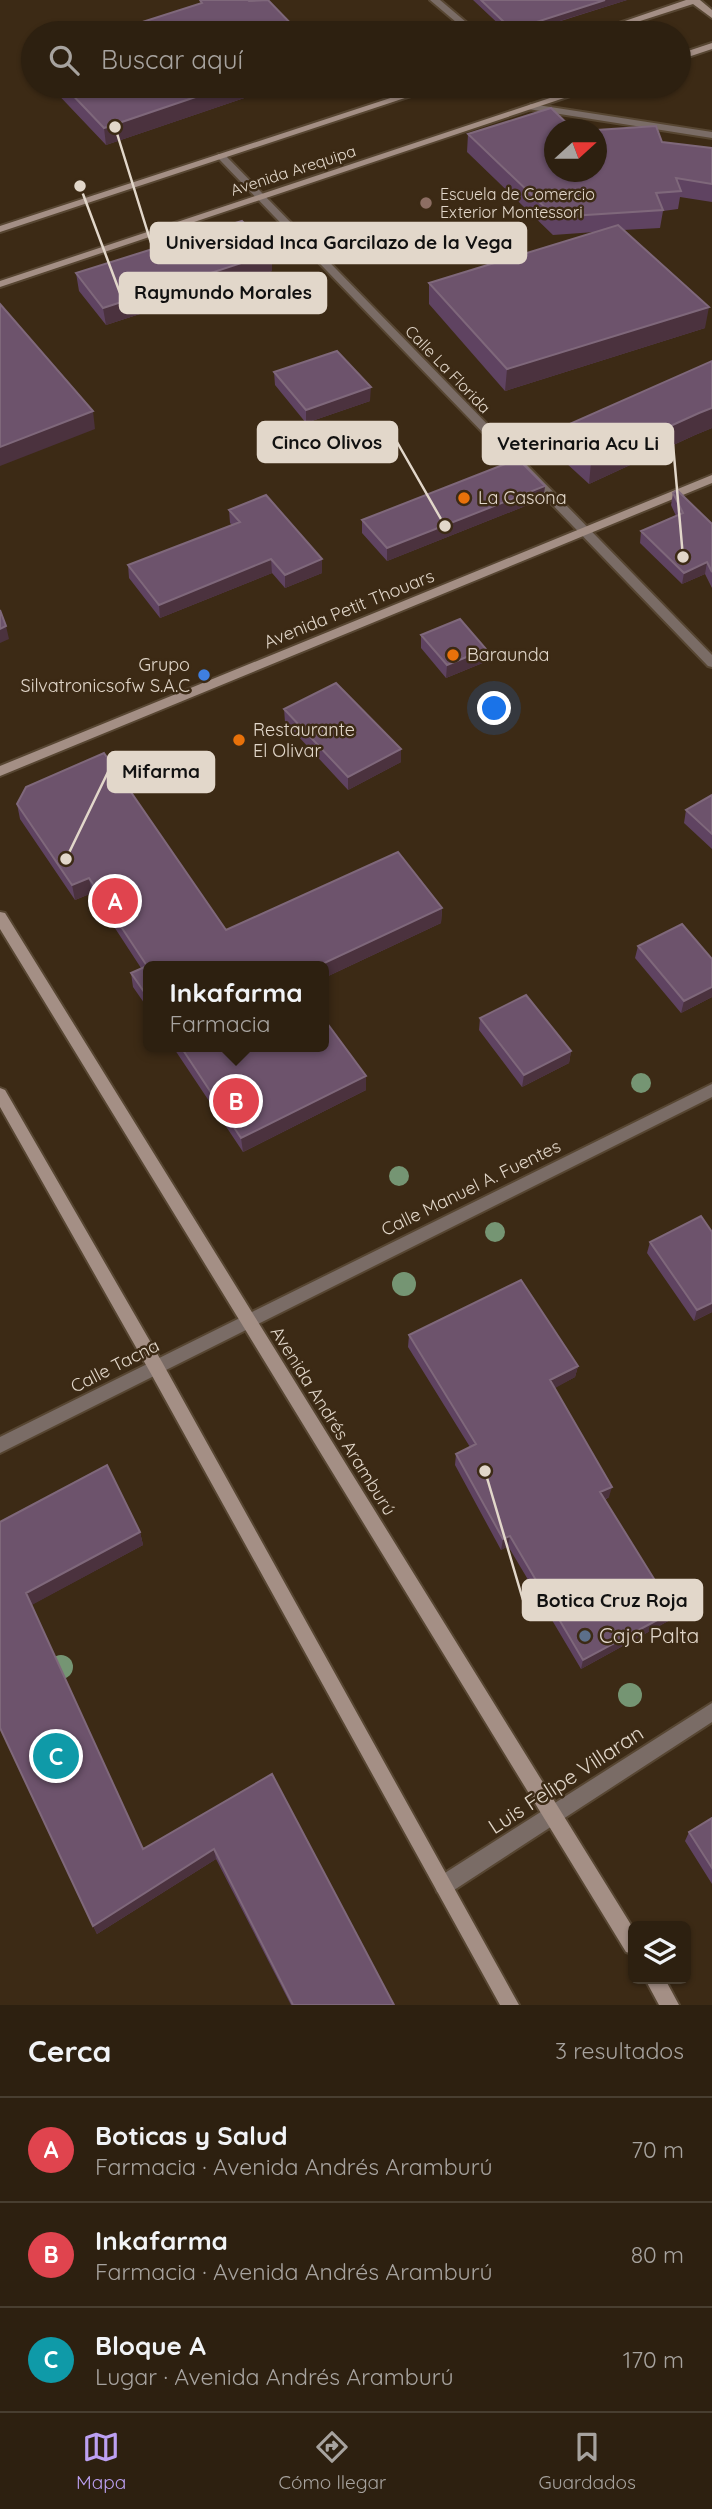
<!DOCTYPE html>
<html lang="es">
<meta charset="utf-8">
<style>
body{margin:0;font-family:Quicksand,sans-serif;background:#392d1e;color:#f1f3f6}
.controls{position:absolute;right:21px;bottom:21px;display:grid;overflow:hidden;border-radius:10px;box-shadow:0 2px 5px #0004}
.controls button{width:63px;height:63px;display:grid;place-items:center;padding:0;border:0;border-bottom:2px solid #483e30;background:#2d2010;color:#f1f3f6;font:35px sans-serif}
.compass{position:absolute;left:544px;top:119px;width:63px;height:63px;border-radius:50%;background:#2d2010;box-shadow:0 2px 5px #0004;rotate:69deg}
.you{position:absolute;left:495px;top:709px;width:24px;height:24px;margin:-18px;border:5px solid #fff;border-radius:50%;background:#1a73e8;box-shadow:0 0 0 10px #1a73e833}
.badge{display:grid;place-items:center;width:46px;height:46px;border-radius:50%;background:#bca0f2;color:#fff;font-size:23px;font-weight:700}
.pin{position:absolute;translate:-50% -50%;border:4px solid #fff;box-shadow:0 2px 7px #0006}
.popup{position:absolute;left:143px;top:961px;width:186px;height:91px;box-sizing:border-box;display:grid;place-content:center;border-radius:10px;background:#2d2010;filter:drop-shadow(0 2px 5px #0005);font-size:23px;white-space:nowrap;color:#a7a39f}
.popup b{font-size:26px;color:#f1f3f6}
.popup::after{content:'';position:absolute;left:50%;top:100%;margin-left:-14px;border:14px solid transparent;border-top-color:#2d2010}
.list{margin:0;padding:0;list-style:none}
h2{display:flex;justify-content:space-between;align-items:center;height:91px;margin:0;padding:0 28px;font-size:30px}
h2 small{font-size:23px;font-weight:400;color:#a7a39f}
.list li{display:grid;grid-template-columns:46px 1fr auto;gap:21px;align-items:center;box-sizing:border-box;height:105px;padding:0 28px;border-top:2px solid #483e30}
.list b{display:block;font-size:26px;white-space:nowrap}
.list p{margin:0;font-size:23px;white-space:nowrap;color:#a7a39f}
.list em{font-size:23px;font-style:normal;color:#a7a39f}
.icon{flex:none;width:38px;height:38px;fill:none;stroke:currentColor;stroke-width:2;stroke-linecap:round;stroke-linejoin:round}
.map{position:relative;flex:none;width:712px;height:2005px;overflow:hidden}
.search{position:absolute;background:#2d2010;box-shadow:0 2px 5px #0004;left:21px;right:21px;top:21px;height:77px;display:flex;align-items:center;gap:18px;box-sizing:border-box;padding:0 24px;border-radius:38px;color:#a7a39f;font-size:26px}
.sheet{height:406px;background:#2d2010}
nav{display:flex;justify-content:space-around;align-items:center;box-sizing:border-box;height:98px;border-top:2px solid #483e30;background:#2d2010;font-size:19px;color:#a7a39f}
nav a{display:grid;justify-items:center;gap:4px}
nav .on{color:#bca0f2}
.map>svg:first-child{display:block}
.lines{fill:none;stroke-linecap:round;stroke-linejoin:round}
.street-casing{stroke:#574632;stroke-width:4}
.secondary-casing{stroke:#574632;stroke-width:4}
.street{fill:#7a6c66;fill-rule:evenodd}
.secondary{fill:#a48f85;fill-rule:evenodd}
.tree{fill:#759573}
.wall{fill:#5f4361}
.shaded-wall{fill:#4b323e}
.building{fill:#6d536c;stroke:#7f687b;stroke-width:2}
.education-dot{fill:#8d6e63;stroke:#3c2a15;stroke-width:2.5}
.food-dot{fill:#e8710a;stroke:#3c2a15;stroke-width:2.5}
.shop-dot{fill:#3f7fe0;stroke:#3c2a15;stroke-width:2.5}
.service-dot{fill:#5c6f8a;stroke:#3c2a15;stroke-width:2.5}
.labels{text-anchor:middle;stroke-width:5;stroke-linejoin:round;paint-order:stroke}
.far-street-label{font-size:16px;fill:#e2d7ca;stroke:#3c2a15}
.far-poi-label{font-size:16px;fill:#e2d7ca;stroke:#3c2a15;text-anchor:start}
.poi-label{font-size:18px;fill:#e2d7ca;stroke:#3c2a15;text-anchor:start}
.street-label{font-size:18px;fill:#e2d7ca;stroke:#3c2a15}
.near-poi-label{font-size:21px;fill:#e2d7ca;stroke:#3c2a15;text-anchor:start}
.near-street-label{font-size:21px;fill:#e2d7ca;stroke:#3c2a15}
.leader{fill:none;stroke:#e2d7ca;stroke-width:2.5}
.callout-dot{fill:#e2d7ca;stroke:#3c2a15;stroke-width:2.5}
.callout{fill:#e2d7ca;stroke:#e2d7ca;stroke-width:2.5}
.callout-label{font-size:19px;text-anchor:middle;font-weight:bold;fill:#111}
</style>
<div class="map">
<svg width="712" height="2005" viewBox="0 0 712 2005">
<rect width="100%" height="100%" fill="#3c2a15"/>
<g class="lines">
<g class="street-casing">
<path id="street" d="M430 0H440L479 33H469Z
M531 104 712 132V138L528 109 526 107Z
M218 154H224L712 655V667L708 666 218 158Z
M712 1084V1097L0 1453V1437Z
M712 1703V1722L451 1892 444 1894 437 1892 435 1885 437 1878Z"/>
</g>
<g class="secondary-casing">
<path id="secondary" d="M686 0H700L712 10V18L693 4 603 33H590Z
M712 43V49L679 60V54Z
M427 86H441L0 232V226Z
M586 86H600L0 287V281Z
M712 475V483L0 776V766Z
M0 912 5 913 633 1928V1954L626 1952 0 929Z
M0 1088 5 1090 162 1362 519 2005H500L150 1372 0 1107Z
M645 1979H665L679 2005H659Z"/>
</g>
<use href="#street" class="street"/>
<use href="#secondary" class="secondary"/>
</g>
<g class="tree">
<circle cx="641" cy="1083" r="10"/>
<circle cx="399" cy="1176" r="10"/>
<circle cx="495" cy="1232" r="10"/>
<circle cx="404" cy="1284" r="12"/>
<circle cx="61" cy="1667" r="12"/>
<circle cx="630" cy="1695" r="12"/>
</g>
<path class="wall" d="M473 0H627L523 33 506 31Z
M50 86H314L278 95 271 89 106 145Z
M555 130 712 148V202L680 197 678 209 663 211 660 228 623 230 705 328 505 391 429 304V283L595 232 553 235 467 152 468 134Z
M272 271 106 325 79 291 76 273Z
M712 361V428L695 435 589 484 554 452 556 430Z
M274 372 370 401 306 423 275 385Z
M545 486 543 499 387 561 362 533V520Z
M673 493 712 524V588L705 574 682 584 640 543 641 531 676 516 671 505Z
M229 510 322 559V573L285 588 272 573 160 618 129 578 128 565 232 525 230 523Z
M421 635 485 662 446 678 421 648Z
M284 709 401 762 348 790 285 722Z
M712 795V849L684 823 686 810Z
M17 804 226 930 442 908 441 923 324 978V966H149V1010L133 987 131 973 141 968 92 893 75 900 20 819Z
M638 946 712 959V997L681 1013 635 958Z
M480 1018 571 1051 569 1063 522 1087 479 1030Z
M173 1047H324L366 1076V1090L243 1152Z
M712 1232V1312L694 1321 647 1253 650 1242Z
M409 1335 578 1366 575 1377 554 1388 609 1497 605 1500 670 1620 581 1669 508 1546 501 1550 455 1465 456 1454 470 1447 408 1347Z
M0 1522 140 1532 143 1545 31 1605 143 1849 272 1774 394 2005H291L216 1859 97 1934 0 1728Z
M712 1818V1884L685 1841 689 1832Z"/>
<path class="shaded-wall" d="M605 0H627L521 33V27Z
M228 86H271V89L106 145 104 128Z
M278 86H314L278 95Z
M272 253V271L106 325 103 308Z
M709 307 705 328 505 391 507 369Z
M371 387 370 401 306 423V410Z
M712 408V428L695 435 589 484 591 462 699 413Z
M93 411 95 429 0 466V447Z
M545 486 543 499 387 561V548Z
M271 559 272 573 160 618 159 605Z
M322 559V573L285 588V575Z
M707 562 705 574 682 584 684 573Z
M6 626 9 639 0 643V629Z
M486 649 485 662 446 678 447 665Z
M401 749V762L348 790V777Z
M89 878 92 893 75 900 72 885Z
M442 908 441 923 324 978V966H318Z
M712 987V997L681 1013 684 1001Z
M571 1051 569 1063 522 1087 524 1075Z
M366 1076V1090L243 1152 241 1138Z
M712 1303V1312L694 1321 697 1310Z
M578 1366 575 1377 548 1392 550 1380Z
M612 1487 609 1497 598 1503 600 1492Z
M140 1532 143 1545 30 1606 26 1593Z
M510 1536 508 1546 501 1550 503 1539Z
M674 1611 670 1620 581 1669 583 1660Z
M214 1849 216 1859 97 1934 93 1926Z"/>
<path class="building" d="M200 0H248L249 1 268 0 300 33H108L202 3Z
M481 0H605L521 27 506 24Z
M64 86H228L104 128Z
M551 108 574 130H555V172H597V130L656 126 662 142 712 148V184L676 178 681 191 656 193 663 210 555 217 468 134Z
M242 221 272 253 103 308 76 273Z
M618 225 709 307 507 369 429 283Z
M0 304 93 411 0 447Z
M337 351 371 387 306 410 274 372Z
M712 361V408L699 413 591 462 556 430Z
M518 459 545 486 387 548 362 520Z
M677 490 712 524V572L707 562 684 573 641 531 683 513 673 493Z
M266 495 322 559 285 575 271 559 159 605 128 565 240 522 229 510Z
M0 610 6 626 0 629Z
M460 619 486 649 447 665 421 635Z
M336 683 401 749 348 777 284 709Z
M104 753 226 930 398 852 442 908 318 966H149V999L131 973 147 966 89 878 72 885 17 804 26 787Z
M712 795V834L686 810Z
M682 924 712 959V987L684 1001 638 946Z
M526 995 571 1051 524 1075 480 1018Z
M324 1019 366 1076 241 1138 181 1047H324Z
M701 1216 712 1232V1303L697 1310 650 1242Z
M521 1280 578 1366 550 1380 612 1487 600 1492 674 1611 583 1660 510 1536 503 1539 456 1454 476 1444 409 1335Z
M107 1465 140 1532 26 1593 143 1849 272 1774 394 2005H293L214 1849 93 1926 0 1728V1522Z
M712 1818V1868L689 1832Z"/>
<circle class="education-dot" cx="426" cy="203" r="7"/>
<g class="food-dot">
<circle cx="464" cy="498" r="7"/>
<circle cx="453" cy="655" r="7"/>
<circle cx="239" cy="740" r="7"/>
</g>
<circle class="shop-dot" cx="204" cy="675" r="7"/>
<circle class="service-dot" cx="585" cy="1636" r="7"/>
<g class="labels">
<g class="far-street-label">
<text transform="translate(293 170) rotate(-18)" y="6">Avenida Arequipa</text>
<text transform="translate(448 369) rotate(46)" y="6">Calle La Florida</text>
</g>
<g class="far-poi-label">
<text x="440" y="200">Escuela de Comercio<tspan x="440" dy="18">Exterior Montessori</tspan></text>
</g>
<g class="poi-label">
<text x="478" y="504">La Casona</text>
<text x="467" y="661">Baraunda</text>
<text x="190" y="671" text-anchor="end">Grupo<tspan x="190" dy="21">Silvatronicsofw S.A.C</tspan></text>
<text x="253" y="736">Restaurante<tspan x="253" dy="21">El Olivar</tspan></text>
</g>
<g class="street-label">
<text transform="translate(349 609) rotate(-22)" y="6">Avenida Petit Thouars</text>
<text transform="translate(471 1188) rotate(-26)" y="6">Calle Manuel A. Fuentes</text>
<text transform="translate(115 1366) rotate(-27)" y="6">Calle Tacna</text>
<text transform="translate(333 1421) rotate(58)" y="6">Avenida Andrés Aramburú</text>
</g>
<g class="near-poi-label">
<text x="599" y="1643">Caja Palta</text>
</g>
<g class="near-street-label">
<text transform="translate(566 1780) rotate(-33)" y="7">Luis Felipe Villaran</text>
</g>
</g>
<path class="leader" d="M115 127L151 243M80 186L120 293M445 526L397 442M683 557L673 444M66 859L108 772M485 1471L523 1600"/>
<g class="callout-dot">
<circle cx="115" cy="127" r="7"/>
<circle cx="80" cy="186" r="7"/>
<circle cx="445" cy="526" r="7"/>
<circle cx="683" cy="557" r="7"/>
<circle cx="66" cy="859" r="7"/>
<circle cx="485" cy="1471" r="7"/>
</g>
<g class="callout">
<rect x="151" y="223" width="375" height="40" rx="7"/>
<rect x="120" y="273" width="206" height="40" rx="7"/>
<rect x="258" y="422" width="139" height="40" rx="7"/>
<rect x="483" y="424" width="190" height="40" rx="7"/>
<rect x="108" y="752" width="106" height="40" rx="7"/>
<rect x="523" y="1580" width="179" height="40" rx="7"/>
</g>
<g class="callout-label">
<text x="339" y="249">Universidad Inca Garcilazo de la Vega</text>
<text x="223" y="299">Raymundo Morales</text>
<text x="327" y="449">Cinco Olivos</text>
<text x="578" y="450">Veterinaria Acu Li</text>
<text x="161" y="778">Mifarma</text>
<text x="612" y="1607">Botica Cruz Roja</text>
</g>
</svg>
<div class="controls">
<button><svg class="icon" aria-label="layers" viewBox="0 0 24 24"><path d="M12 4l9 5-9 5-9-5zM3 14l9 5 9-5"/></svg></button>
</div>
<svg class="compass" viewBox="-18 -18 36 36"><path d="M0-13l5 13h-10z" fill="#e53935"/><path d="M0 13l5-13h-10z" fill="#a7a39f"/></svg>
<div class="you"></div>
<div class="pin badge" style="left:115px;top:901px;background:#e0444e">A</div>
<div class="pin badge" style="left:236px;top:1101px;background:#e0444e">B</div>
<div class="popup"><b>Inkafarma</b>Farmacia</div>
<div class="pin badge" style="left:56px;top:1756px;background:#0f9aa8">C</div>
<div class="search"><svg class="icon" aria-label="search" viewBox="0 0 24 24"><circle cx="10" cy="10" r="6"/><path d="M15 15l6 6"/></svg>Buscar aquí</div>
</div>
<section class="sheet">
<h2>Cerca<small>3 resultados</small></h2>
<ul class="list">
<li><span class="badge" style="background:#e0444e">A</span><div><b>Boticas y Salud</b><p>Farmacia · Avenida Andrés Aramburú</p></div><em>70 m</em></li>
<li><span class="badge" style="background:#e0444e">B</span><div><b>Inkafarma</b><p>Farmacia · Avenida Andrés Aramburú</p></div><em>80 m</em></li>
<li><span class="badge" style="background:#0f9aa8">C</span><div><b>Bloque A</b><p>Lugar · Avenida Andrés Aramburú</p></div><em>170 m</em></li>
</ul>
</section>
<nav>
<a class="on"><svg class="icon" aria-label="map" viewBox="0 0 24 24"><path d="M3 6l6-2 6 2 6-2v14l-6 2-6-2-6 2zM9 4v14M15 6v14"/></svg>Mapa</a>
<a><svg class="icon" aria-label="directions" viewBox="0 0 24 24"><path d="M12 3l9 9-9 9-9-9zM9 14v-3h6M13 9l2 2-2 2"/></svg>Cómo llegar</a>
<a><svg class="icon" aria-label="saved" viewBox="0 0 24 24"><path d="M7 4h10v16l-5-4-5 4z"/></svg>Guardados</a>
</nav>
